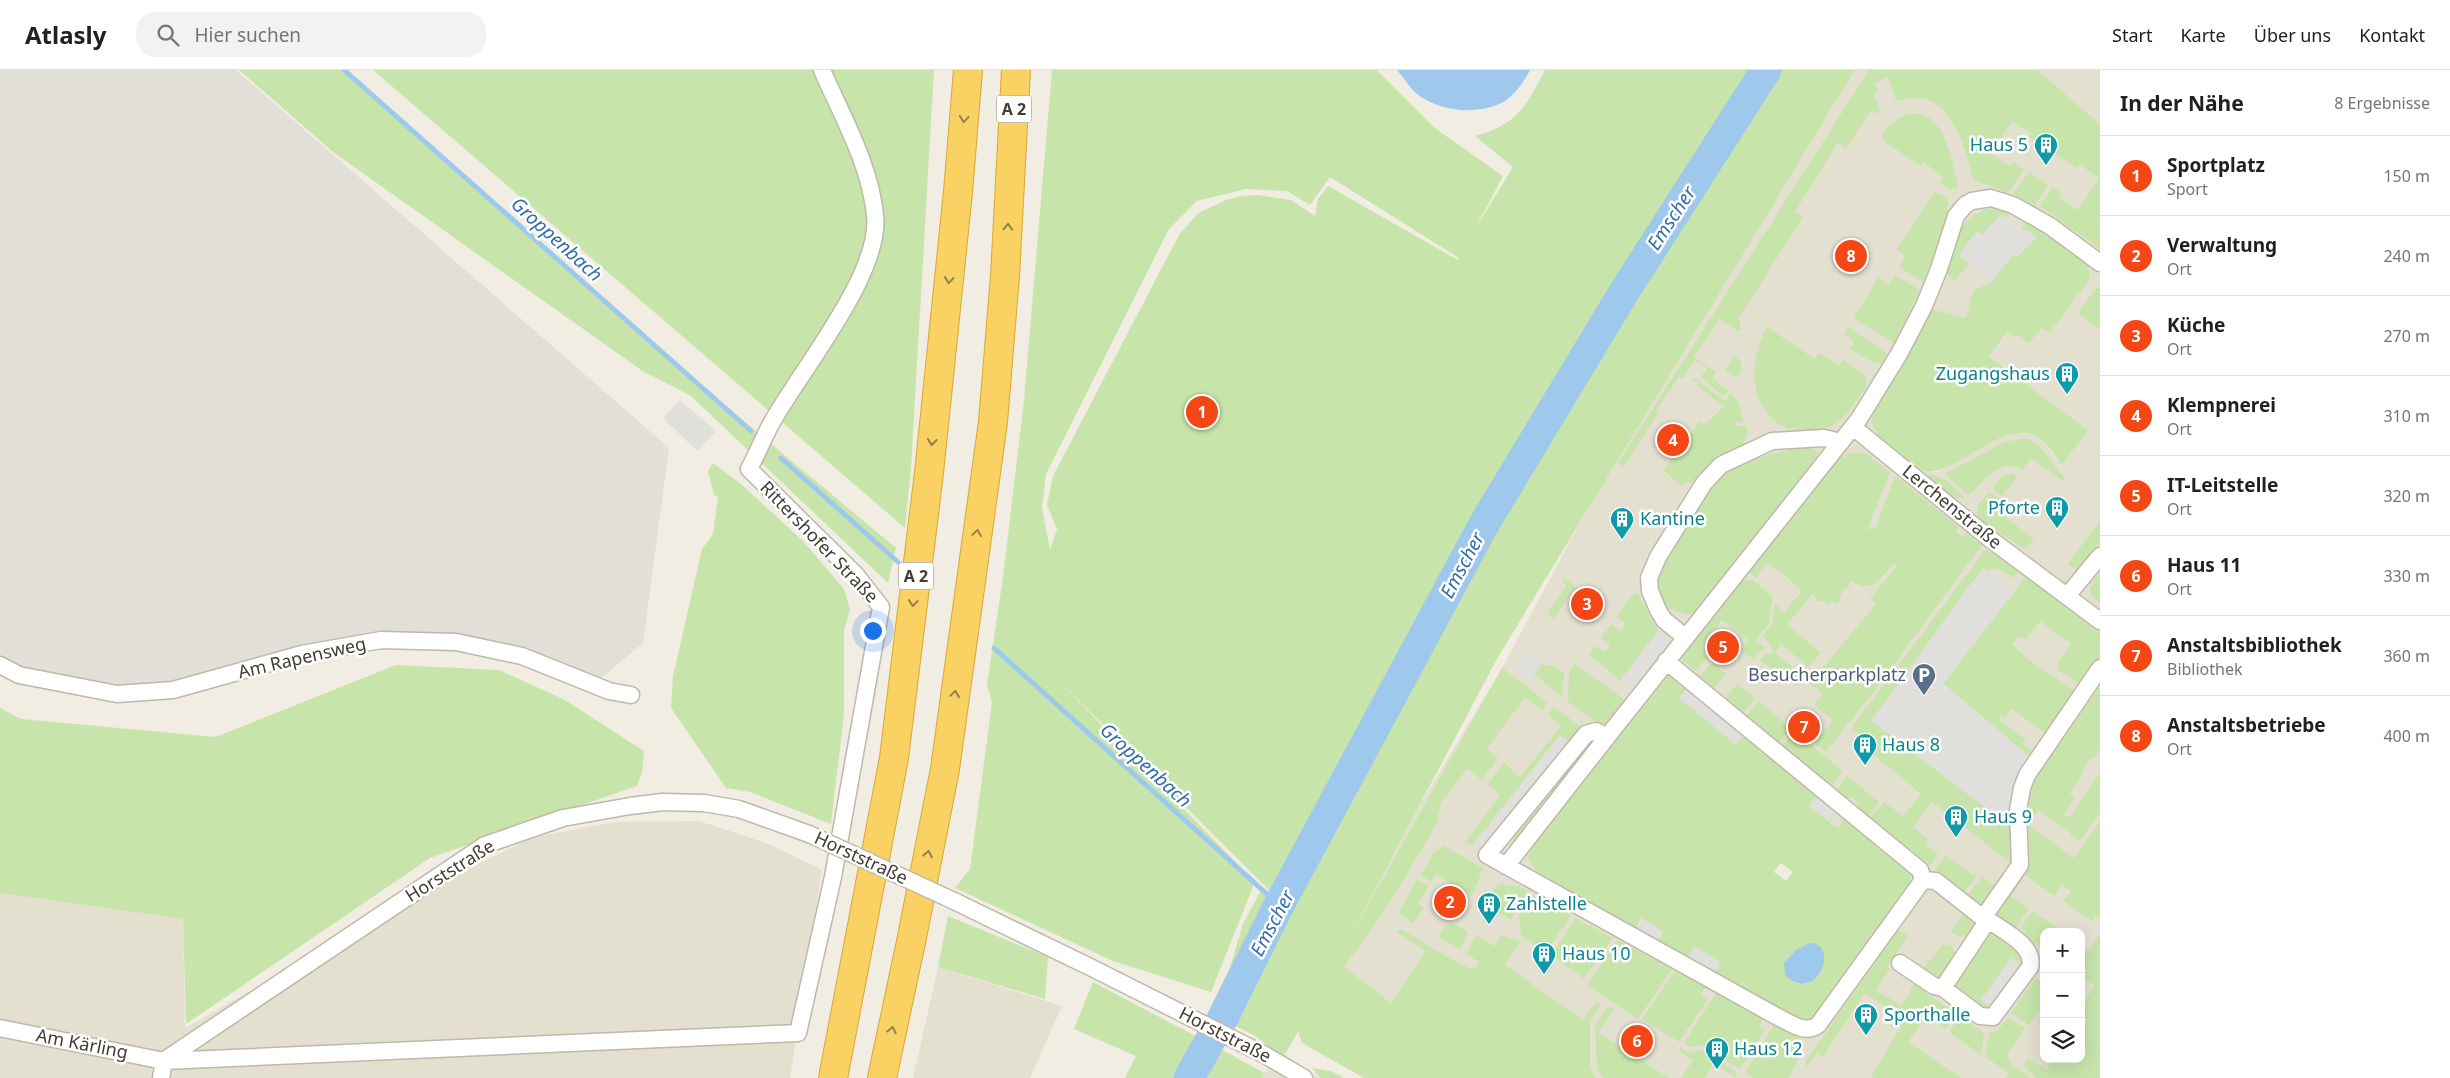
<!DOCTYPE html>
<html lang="de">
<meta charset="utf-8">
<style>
body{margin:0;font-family:"Noto Sans",sans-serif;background:#f2f2f2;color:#202124}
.controls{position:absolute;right:15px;bottom:15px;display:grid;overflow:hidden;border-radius:10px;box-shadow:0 5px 20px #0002}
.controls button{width:45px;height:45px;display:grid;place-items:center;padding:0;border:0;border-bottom:1px solid #e0e0e0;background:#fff;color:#202124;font:25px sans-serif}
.you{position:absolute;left:872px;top:560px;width:18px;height:18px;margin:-12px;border:4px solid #fff;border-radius:50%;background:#1a73e8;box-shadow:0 0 0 8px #1a73e833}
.badge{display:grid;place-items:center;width:32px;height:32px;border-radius:50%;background:#f44716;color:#fff;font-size:16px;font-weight:700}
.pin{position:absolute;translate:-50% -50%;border:2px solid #fff;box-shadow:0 1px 5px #0006}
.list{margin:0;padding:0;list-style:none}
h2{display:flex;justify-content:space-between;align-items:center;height:65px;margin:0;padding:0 20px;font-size:21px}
h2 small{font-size:16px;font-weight:400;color:#757577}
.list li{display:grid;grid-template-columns:32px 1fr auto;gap:15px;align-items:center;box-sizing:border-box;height:80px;padding:0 20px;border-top:1px solid #e0e0e0}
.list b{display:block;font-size:19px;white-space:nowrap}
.list p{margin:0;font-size:16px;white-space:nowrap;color:#757577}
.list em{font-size:16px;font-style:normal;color:#757577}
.icon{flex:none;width:28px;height:28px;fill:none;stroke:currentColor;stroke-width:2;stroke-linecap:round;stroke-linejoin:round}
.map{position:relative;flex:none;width:2100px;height:1008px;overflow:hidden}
header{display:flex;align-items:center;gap:30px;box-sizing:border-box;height:70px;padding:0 25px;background:#fff;border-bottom:1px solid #e0e0e0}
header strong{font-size:24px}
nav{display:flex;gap:28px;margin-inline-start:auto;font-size:18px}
.search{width:350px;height:45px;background:#f2f2f2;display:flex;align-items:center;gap:12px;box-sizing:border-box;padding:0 18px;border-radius:20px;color:#757577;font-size:19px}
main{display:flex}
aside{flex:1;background:#fff}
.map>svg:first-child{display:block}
.residential{fill:#e4e0d0;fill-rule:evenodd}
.industrial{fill:#e2ded8}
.green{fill:#c7e5ab;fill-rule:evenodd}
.parking{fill:#e1dfdb}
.water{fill:#9fc8ed}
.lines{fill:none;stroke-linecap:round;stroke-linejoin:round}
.stream{stroke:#9fc8ed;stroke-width:5}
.river{stroke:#9fc8ed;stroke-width:31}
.minor-casing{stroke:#beb8a8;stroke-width:19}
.motorway-casing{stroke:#d8a735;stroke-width:30}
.minor{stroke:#fff;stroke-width:16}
.motorway{stroke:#fad264;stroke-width:28}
.minor-bridge-casing{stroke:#beb8a8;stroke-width:19;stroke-linecap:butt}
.minor-bridge{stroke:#fff;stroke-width:16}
.oneway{stroke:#958049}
.labels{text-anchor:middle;stroke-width:5;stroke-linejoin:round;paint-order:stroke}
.shield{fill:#fff;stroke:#7b7770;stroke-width:1}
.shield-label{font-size:16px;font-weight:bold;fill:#423d33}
.culture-label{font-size:18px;fill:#0d838f;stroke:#fff;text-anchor:start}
.street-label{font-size:18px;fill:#423d33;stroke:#fff}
.service-label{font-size:18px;fill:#4e5e75;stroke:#fff;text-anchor:end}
.water-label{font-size:19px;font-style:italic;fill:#306ea9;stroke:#fff}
</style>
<header>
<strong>Atlasly</strong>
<div class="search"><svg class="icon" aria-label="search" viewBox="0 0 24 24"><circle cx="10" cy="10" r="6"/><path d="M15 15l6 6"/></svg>Hier suchen</div>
<nav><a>Start</a><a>Karte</a><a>Über uns</a><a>Kontakt</a></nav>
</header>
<main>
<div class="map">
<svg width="2100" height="1008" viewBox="0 0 2100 1008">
<rect width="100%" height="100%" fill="#f1ede2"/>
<path class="residential" d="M1855 0H2100V1008H1559L1399 958 1329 894 1355 856 1407 757 1502 598 1597 421ZM1990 138 2000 140 1962 156 1978 141ZM2047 165 2064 175 2008 262 1989 287 2087 360 2062 395 2039 367 2023 362 2007 365 1938 402 1923 401 1900 383 1874 339 1906 286 1931 239 1966 249 1973 220 1992 212ZM1816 726 1837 743 1830 752 1837 758 1844 749 1912 805V812L1663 862ZM2044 862H2081V989H2044Z
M699 751 769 774 822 800 790 1008H0V823L183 849 185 958 451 807 533 767 616 752Z
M938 897 1062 936 1030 1008H913Z
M1280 982 1319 1008H1261Z"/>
<path class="industrial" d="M0 0H236L669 378 643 573 594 614 522 586 381 570 173 620 60 614 0 587Z"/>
<path class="green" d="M239 0H341L733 342 896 478 888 513 691 326 641 300 333 82Z
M373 0H934L911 398 905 458Z
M1052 0H1377L1436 59 1503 106 1475 159 1513 97 1475 66C1516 55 1526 37 1545 0H1855L1498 587 1346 874 1502 598 1548 633 1542 640 1525 628 1487 678 1498 688 1482 710 1467 699 1442 731 1436 754 1420 783 1374 856 1344 897 1391 933 1426 881 1398 863 1397 860 1401 859 1456 892 1472 899 1476 897 1479 892 1466 884 1476 865 1495 876 1502 865 1521 871 1505 895 1583 950 1596 932 1601 935 1590 952V998L1596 1008H1364L1302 973 1298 962 1283 987 1254 965 1233 955 1289 840 1050 602 1255 812 1211 922 1113 891 955 818 970 799 992 632 987 615 1003 507 1024 330ZM1330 107 1459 188 1458 190 1328 116 1318 129 1315 146 1291 130 1258 125 1242 126 1226 130 1198 143 1179 165 1053 406 1047 435 1057 459 1050 480 1042 438 1046 404 1169 159 1197 131 1246 119 1287 121 1310 135Z
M1869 0H2037L2100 54V150L2098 152 2100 154V179L2040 136 2052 117 2062 123 2059 128 2078 140 2099 108 2080 95 2077 98 2028 67 2031 63 2012 51 1991 84 2010 96 2013 92 2024 100 2008 123C2002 120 1975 111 1974 110 1962 71 1951 14 1896 31L1888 7 1875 13 1878 21 1873 23 1880 41 1878 44 1871 40 1846 79 1838 73 1795 142 1803 147 1739 248 1741 260 1738 261 1719 249 1694 287 1716 302 1712 308 1728 321 1723 326 1701 307 1707 298 1695 290 1683 309 1679 307 1657 339 1659 341 1624 397 1618 393Z
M1920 44C1947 51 1951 91 1958 114L1956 119H1949L1939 113 1943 106 1924 93 1921 96 1883 71V63C1894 50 1903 42 1920 44Z
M2029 102 2048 115 2035 135 2013 124Z
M1934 122 1947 128C1953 146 1931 192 1924 211H1922L1899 197 1905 186 1897 180Z
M1990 138 2010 143 2006 148 2000 145 1982 165 1977 161 1959 185 1969 194 1955 211 1946 202C1954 175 1958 145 1990 138Z
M2027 151 2088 192 2090 209 2051 261 2048 262 2041 258 2029 273 2018 265 2015 267 2007 262 1989 287 2088 360 2062 395C2055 386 2046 371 2036 366 2003 348 1950 412 1922 400 1914 397 1907 389 1900 384L1898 386 1879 368 1873 357 1872 346 1931 239 1966 248 1973 220 1992 212 2013 184 2016 187 2037 168 2021 158Z
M1895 205 1920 220 1894 273 1853 248 1879 207 1889 214Z
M2096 218H2100V259L2078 243Z
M1767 257 1815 289 1819 283 1839 295 1843 290 1865 305 1867 316C1843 350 1840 363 1794 360L1795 358 1791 357V360C1747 343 1748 291 1767 257Z
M1848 257 1884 281 1887 285 1881 293 1872 292 1850 279 1854 271 1843 264Z
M1734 286 1741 291 1740 303 1735 307 1725 300Z
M1694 308 1725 331 1730 324 1737 330 1744 352H1736V356H1746L1748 362 1743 376 1718 387 1693 411 1681 416 1663 400 1700 351 1705 354 1724 336 1697 316 1698 313 1692 310Z
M2022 368C2041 370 2054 396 2065 409L2063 411 2031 388 2023 399C1999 388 1985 410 1969 425L1944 404 2003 373Z
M1811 376 1818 382 1816 389 1692 545C1628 535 1669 485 1688 454 1698 437 1708 416 1724 404 1749 386 1782 382 1811 376Z
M1855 382 1867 384 1890 403 1867 460 1876 457 1895 406 1959 457 1956 462 1963 467 1967 463 1982 475 1875 620 1826 682 1814 673 1833 651 1814 635 1823 624 1803 608 1797 616 1789 610 1787 612 1760 590 1766 582 1769 585 1773 581 1763 566 1772 554 1775 534 1784 542 1802 521 1776 498 1774 500 1768 494 1758 504V509L1748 502 1795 445 1796 439 1806 433 1811 426 1810 421C1823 408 1835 385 1855 382ZM1894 493 1897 496 1870 529 1876 534 1810 613 1775 582 1781 574 1808 597 1821 583 1787 554 1813 524 1818 532 1824 531 1829 535 1832 531 1838 534 1843 519 1849 517 1850 510 1861 516 1874 515Z
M713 393 741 414 803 471 844 519 850 540 844 560V644L831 754 750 722 726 718 671 638 673 606 702 479 713 464 718 427 714 425 708 401Z
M2013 404 2017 407 2002 426 1992 419 2002 406Z
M1924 405C1943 404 1952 415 1965 428H1952Z
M1988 423 1993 424 2000 429 1993 438 2034 469 2025 480 1998 461H1994L1977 446 1978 434Z
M2100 450V473L2078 501 2068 494Z
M1985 480 1993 483 2018 502 2013 508C1986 490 1994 500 1972 512L1872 651 2005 752 2010 740 2014 744 2015 793 1984 836 1968 824 1982 806 1995 816 2012 794 1932 732 1913 757 1927 768 1926 775 1938 784 1930 795 1871 748 1884 731 1903 746 1921 724 1856 670 1859 665 1851 658Z
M2100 502V533L2091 525 2090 517Z
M1562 506 1576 517 1553 549 1547 543 1566 517Z
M2025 507 2100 562V586L2080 615 2057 599 2059 591 2071 574 2040 551 2026 570 2018 566 2012 574 2029 590 2077 622 2046 664 2012 639 2005 648 2000 646 1999 650 2026 670 2023 674 2035 684 2032 689 1943 614Z
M1753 510 1773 527 1769 553 1756 570 1765 578 1753 589 1741 580 1748 570 1722 550 1699 578 1708 587 1696 601 1683 591 1682 586 1742 511Z
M1633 524H1638L1658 561 1620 611 1589 584 1595 576 1605 582 1610 575 1601 568 1611 554 1620 561 1626 554 1617 547Z
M1712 592 1726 604 1714 618 1700 606Z
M1574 593 1625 630 1606 654H1600L1568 632 1569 602Z
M1542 594 1553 596 1564 603 1562 627 1534 604Z
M396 595 499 600 565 630 644 681 642 703 637 716 430 788 186 954 183 849 0 823V638L21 649 216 667Z
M1670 604 1837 743 1830 753 1838 758 1844 748 1912 805 1910 815 1812 951 1803 952 1781 941 1714 905 1694 877 1687 889 1657 873 1663 862 1641 848 1634 861C1610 847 1534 811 1528 787L1535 771ZM1781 793 1793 802 1786 811 1774 802ZM1810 873H1813L1809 911 1806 914 1788 908 1790 885Z
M1737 614 1755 628 1744 642 1726 628Z
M2100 616V680L2095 687 2088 690 2081 707 2070 724 2075 728 2064 744 2070 748 2100 702V743L2079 772 2070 766 2071 763 2038 740 2029 755 2074 788 2100 751V849L2096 846 2092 851 2063 831 2071 821 2062 815 2054 826 2025 805C2035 774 2021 741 2035 709Z
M1758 631 1791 658 1780 672 1746 645Z
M1554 637 1582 658 1570 672 1560 665 1472 776 1465 772 1500 725 1488 714 1504 692 1520 707 1561 656 1548 644Z
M1794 661 1843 701 1832 716 1782 675Z
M1591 670 1592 674 1516 771H1514V767Z
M1847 706 1879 732 1869 746 1856 736 1858 732 1850 727 1848 729 1837 719Z
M1444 776 1483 798 1472 826 1436 804 1431 812 1420 805 1435 781Z
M1946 785 1976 807 1964 822 1935 799Z
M1417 809 1429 816 1418 834 1424 838 1413 854 1399 842Z
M2020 813 2011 826 2029 839 2015 859 1994 843 2014 814Z
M1501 814 1518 816 1528 821 1511 850 1483 833 1498 815Z
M1260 822 1268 826 1267 834 1213 945 1208 942 1230 897 1243 854Z
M1531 824 1571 845 1547 882 1521 866 1519 846Z
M2033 841 2062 862H2044L2043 880 2024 864 2026 861 2020 858Z
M1963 844 1972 849 1973 859 1968 866 1960 867 1951 862Z
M948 846 1048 887 1045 929 938 897Z
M1575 848 1613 868 1584 909 1551 885Z
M1453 853 1468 862 1460 879 1438 866 1444 856Z
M1898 860 1908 866 1887 897 1890 899 1876 920 1902 936 1914 914 1956 944 1946 959 1926 946 1908 972 1961 1008H1875L1871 1006 1905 950 1865 923 1823 987 1816 983 1806 998V991Z
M2100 863V1008H2037L2023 996 2028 989 2046 999 2052 992 2051 989H2081V937L2095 915 2081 906V875L2089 881Z
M1990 864 1995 865 2020 883 2023 896 2011 888 1981 930 1993 939 1985 941 1956 923 1953 914 1986 866Z
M1618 870 1672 899 1638 949 1587 915Z
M1943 874 1947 877 1950 874 1956 884 1939 909H1935L1915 896 1918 893 1924 898Z
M1675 901 1705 917 1701 925 1708 929 1679 972 1642 949Z
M2035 908 2044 914V934L2029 955 2011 943Z
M1093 912 1241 990 1264 1003 1261 1008H1125L1136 986 1074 959Z
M1716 923 1763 949 1759 956 1765 960 1740 999 1700 975 1689 977 1684 973Z
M1608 936 1614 939 1598 963 1669 1008H1603L1597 998 1595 955Z
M1960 946 1984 963 1981 985 1949 962Z
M2008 947 2025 958 2006 986 2014 996 2030 1008H2006L2009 1003 1985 987 1989 963 1998 960Z
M1774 955 1800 968 1791 984 1799 989 1788 1008H1754L1745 1003Z
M1681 977 1688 982 1700 980 1738 1003 1735 1007 1714 994 1705 1008H1681L1693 990 1679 981Z
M1312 998 1331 1001 1344 1008H1320Z"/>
<path class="parking" d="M2000 145 2037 167 2016 187 2013 185 1992 212 1959 185 1977 161 1982 165Z
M680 330 716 361 697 381 663 348Z
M1983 498 2015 521 1943 613 2032 689 2006 753 1871 651Z
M1658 561 1671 571 1634 620 1620 611Z
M1529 581 1543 592 1530 610 1515 599Z
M1687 618 1744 665 1736 675 1679 628Z
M1560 665 1570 672 1481 784 1472 776Z
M1816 726 1837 743 1830 752 1809 736Z
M1641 848 1663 862 1657 873 1634 861Z
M1694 876 1721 892 1714 905 1687 889Z
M2011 888 2024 896 1993 939 1981 930Z"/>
<path class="water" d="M1397 0H1530C1524 12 1512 29 1499 34 1473 45 1439 41 1417 24 1410 18 1403 7 1397 0Z
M1810 873C1840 873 1818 936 1785 905L1784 893 1797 879Z"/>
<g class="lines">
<path class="stream" d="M344 0 751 361
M781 388 898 492
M994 578 1279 835"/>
<path class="river" d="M1189 1008 1224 946 1279 835 1484 454 1624 222 1766 0"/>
<g class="minor-casing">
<path id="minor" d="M1853 357 1990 469 2100 551
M2067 526 2100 486
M1685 567 1664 550 1658 540 1650 521 1649 508 1658 487 1704 413 1721 395 1772 371 1824 368 1841 372
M1666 591 1920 800 1923 810 1936 811 1983 848
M0 595 19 605 117 624 173 620 302 584 381 570 456 572 522 586 609 621 631 625
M1607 667 1859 349 1899 284 1924 236 1939 199 1956 146 1965 135 1972 131 1991 128 2013 135 2050 156 2100 193
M1506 796 1607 667 1596 661 1586 664 1487 785 1776 946C1789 952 1805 965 1818 955L1923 810
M954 831 1090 897 1265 985 1304 1008
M1900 893 1934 916 1943 918 1980 946 1993 947 2030 897C2036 876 2002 860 1988 850
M1943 918 1988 850 1983 848 2020 795 2018 740 2022 718 2027 705 2100 598
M0 958 164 991 798 963 833 807 881 537 856 505 749 399C757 384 764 367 772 352 801 300 882 203 875 145 870 94 842 46 822 0
M165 990 485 775 563 748 630 736 663 732 704 733 739 739 809 764
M161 1008 164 991"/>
</g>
<g class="motorway-casing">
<path id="motorway" d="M833 1008 894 688 929 403 958 122 968 0
M882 1008 911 872 945 699 993 352 1005 206 1016 0"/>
</g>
<use href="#minor" class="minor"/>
<use href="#motorway" class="motorway"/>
<g class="minor-bridge-casing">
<path id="minor-bridge" d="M809 764 954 831"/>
</g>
<use href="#minor-bridge" class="minor-bridge"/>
</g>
<defs><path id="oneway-chevron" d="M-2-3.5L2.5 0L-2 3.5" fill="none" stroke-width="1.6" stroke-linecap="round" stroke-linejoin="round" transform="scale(1.25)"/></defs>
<g class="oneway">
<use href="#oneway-chevron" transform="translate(964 49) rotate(95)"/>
<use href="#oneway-chevron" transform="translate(1008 157) rotate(-87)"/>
<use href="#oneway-chevron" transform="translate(949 210) rotate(96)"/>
<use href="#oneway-chevron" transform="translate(932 372) rotate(96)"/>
<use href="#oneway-chevron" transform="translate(977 463) rotate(-82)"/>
<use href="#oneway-chevron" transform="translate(913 533) rotate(97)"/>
<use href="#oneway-chevron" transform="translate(955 624) rotate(-82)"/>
<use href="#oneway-chevron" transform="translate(928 784) rotate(-79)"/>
<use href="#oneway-chevron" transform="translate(892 960) rotate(-78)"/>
</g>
<defs>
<g id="building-pin" transform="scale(1.25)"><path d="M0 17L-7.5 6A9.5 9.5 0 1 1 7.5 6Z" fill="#0f9aa8" stroke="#fff"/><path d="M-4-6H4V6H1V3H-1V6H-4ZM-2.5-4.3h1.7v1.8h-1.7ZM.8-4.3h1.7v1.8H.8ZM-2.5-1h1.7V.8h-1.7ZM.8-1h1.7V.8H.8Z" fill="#fff"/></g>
<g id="parking-pin" transform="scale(1.25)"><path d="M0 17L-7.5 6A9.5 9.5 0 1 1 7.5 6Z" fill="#5c6f8a" stroke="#fff"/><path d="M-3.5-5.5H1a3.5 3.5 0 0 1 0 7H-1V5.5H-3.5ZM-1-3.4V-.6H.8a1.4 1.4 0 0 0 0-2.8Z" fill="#fff"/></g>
</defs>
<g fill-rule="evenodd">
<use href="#building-pin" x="2046" y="75"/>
<use href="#building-pin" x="2067" y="304"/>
<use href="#building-pin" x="2057" y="438"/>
<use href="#building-pin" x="1622" y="449"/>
<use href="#parking-pin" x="1924" y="605"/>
<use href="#building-pin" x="1865" y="675"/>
<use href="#building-pin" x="1956" y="747"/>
<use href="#building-pin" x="1489" y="834"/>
<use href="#building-pin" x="1544" y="884"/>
<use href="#building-pin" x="1866" y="945"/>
<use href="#building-pin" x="1717" y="979"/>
</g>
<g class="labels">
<g class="shield">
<rect x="996.5" y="25.5" width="35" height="27" rx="4"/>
<rect x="898.5" y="492.5" width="35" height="27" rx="4"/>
</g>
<g class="shield-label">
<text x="1014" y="45">A 2</text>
<text x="916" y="512">A 2</text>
</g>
<g class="culture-label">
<text x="2028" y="81" text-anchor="end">Haus 5</text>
<text x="2050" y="310" text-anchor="end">Zugangshaus</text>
<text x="2040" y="444" text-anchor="end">Pforte</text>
<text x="1640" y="455">Kantine</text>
<text x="1882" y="681">Haus 8</text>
<text x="1974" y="753">Haus 9</text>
<text x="1506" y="840">Zahlstelle</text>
<text x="1562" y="890">Haus 10</text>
<text x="1884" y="951">Sporthalle</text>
<text x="1734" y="985">Haus 12</text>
</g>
<g class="street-label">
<text transform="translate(1952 437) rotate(39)" y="6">Lerchenstraße</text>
<text transform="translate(819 472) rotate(46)" y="6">Rittershofer Straße</text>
<text transform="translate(302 588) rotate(-13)" y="6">Am Rapensweg</text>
<text transform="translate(861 788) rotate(25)" y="6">Horststraße</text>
<text transform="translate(450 801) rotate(-32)" y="6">Horststraße</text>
<text transform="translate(1225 965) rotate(27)" y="6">Horststraße</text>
<text transform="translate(82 974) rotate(11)" y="6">Am Kärling</text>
</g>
<g class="service-label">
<text x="1906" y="611">Besucherparkplatz</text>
</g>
<g class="water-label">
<text transform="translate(1671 148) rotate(-57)" y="7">Emscher</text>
<text transform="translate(557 169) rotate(42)" y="7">Groppenbach</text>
<text transform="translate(1462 495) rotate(-62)" y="7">Emscher</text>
<text transform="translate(1146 695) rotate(42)" y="7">Groppenbach</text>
<text transform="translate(1272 853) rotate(-62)" y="7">Emscher</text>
</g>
</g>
</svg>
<div class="controls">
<button>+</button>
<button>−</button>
<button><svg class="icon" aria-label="layers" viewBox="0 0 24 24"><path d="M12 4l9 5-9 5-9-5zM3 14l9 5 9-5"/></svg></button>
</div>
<div class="you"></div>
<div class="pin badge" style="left:1202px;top:342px">1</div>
<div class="pin badge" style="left:1450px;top:832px">2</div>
<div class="pin badge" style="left:1587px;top:534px">3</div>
<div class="pin badge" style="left:1673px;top:370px">4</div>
<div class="pin badge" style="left:1723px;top:577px">5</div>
<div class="pin badge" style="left:1637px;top:971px">6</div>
<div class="pin badge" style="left:1804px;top:657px">7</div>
<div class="pin badge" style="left:1851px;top:186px">8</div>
</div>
<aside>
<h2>In der Nähe<small>8 Ergebnisse</small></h2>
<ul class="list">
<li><span class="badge">1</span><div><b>Sportplatz</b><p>Sport</p></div><em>150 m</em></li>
<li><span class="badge">2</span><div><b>Verwaltung</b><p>Ort</p></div><em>240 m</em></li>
<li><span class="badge">3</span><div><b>Küche</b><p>Ort</p></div><em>270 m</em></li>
<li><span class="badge">4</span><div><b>Klempnerei</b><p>Ort</p></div><em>310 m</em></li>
<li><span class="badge">5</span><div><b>IT-Leitstelle</b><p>Ort</p></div><em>320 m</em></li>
<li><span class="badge">6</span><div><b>Haus 11</b><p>Ort</p></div><em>330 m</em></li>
<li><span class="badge">7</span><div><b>Anstaltsbibliothek</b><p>Bibliothek</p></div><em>360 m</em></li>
<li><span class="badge">8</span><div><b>Anstaltsbetriebe</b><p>Ort</p></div><em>400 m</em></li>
</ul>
</aside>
</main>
